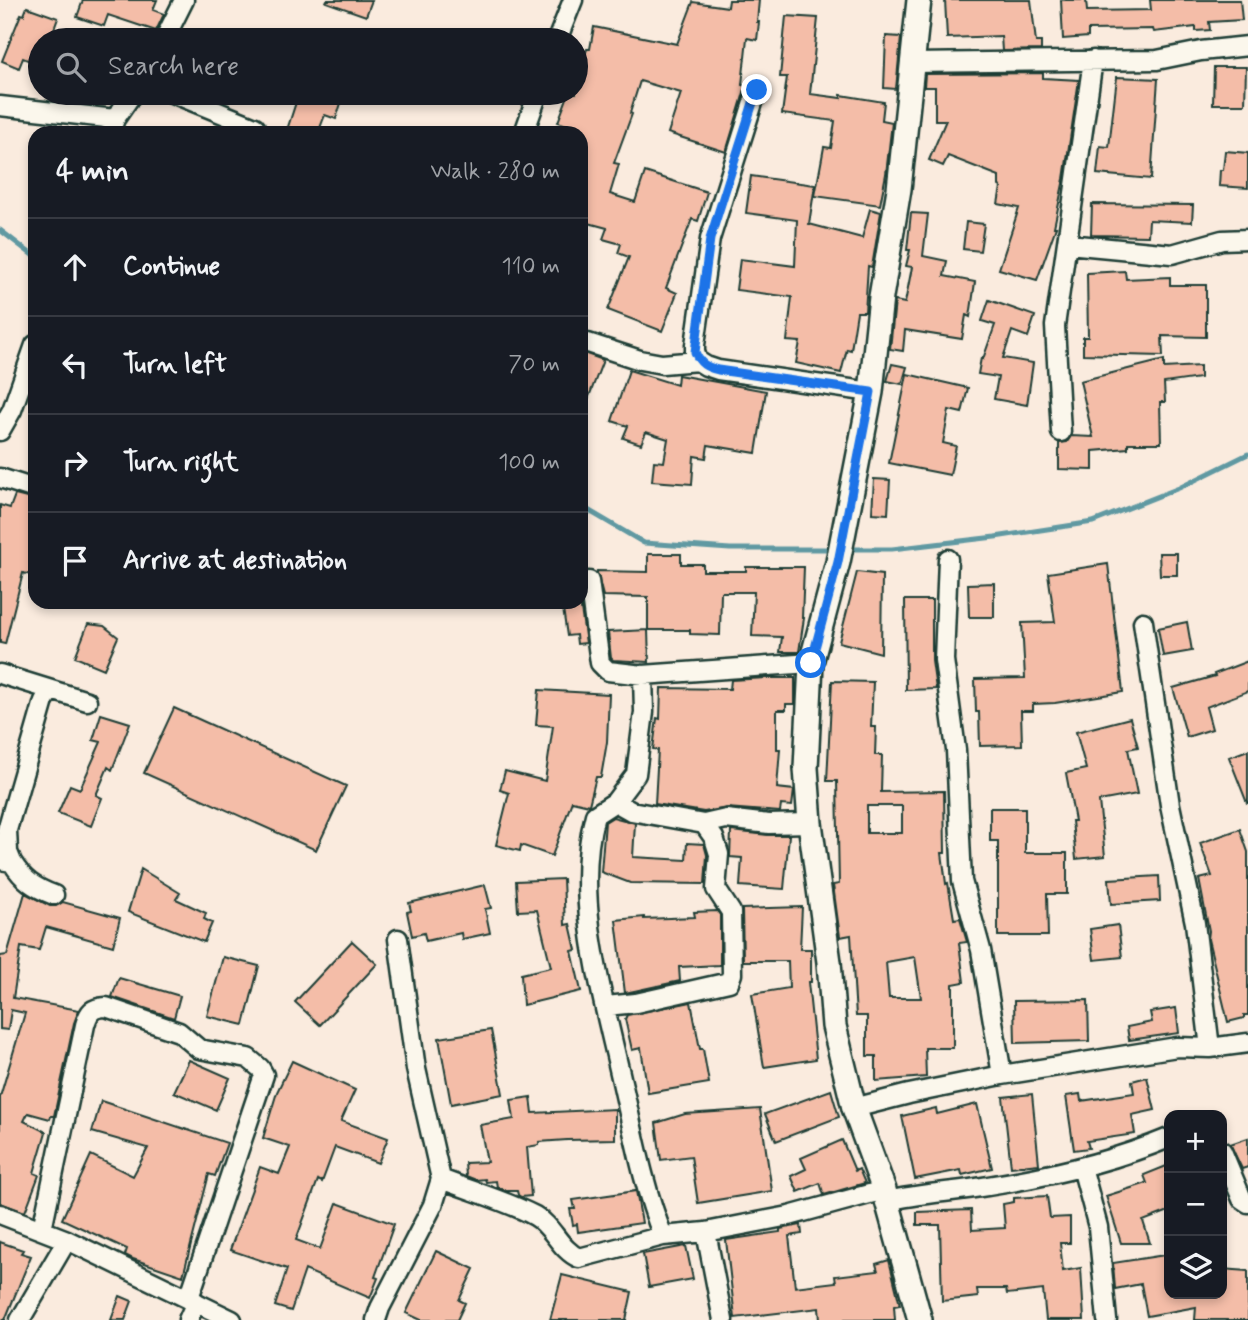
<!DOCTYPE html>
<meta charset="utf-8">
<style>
body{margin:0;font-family:Mynerve,sans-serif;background:#242831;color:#f1f3f6}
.controls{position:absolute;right:21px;bottom:21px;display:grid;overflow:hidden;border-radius:14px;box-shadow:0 4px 10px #0003}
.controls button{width:63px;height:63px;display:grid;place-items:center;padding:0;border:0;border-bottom:2px solid #363941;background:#171b24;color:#f1f3f6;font:35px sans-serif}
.stop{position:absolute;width:21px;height:21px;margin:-16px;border:5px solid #1a73e8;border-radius:50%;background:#fff}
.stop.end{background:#1a73e8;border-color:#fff;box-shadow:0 2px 7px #0008}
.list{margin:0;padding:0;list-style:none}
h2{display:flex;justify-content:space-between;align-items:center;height:91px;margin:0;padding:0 28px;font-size:30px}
h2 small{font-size:23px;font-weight:400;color:#9ea1a6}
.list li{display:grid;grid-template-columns:46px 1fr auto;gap:21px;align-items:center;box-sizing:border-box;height:98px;padding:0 28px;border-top:2px solid #363941}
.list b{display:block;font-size:26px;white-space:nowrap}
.list em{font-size:23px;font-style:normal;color:#9ea1a6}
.icon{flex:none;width:38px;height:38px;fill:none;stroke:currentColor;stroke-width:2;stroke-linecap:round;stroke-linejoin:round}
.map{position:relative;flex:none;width:1248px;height:1320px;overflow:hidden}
.search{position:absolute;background:#171b24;box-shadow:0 4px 10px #0003;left:28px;top:28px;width:560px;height:77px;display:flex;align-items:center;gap:18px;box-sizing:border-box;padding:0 24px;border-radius:38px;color:#9ea1a6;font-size:26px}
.panel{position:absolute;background:#171b24;box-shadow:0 4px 10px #0003;left:28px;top:126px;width:560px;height:483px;border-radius:21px}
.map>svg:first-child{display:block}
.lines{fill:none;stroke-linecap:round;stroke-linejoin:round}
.stream{stroke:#6099a2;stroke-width:5}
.building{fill:#f4bda8;stroke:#1f3d34;stroke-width:2;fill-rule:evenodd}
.minor-casing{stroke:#1f3d34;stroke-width:23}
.tertiary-casing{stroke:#1f3d34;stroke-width:28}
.minor{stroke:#fbf7ec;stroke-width:18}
.tertiary{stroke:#fbf7ec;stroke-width:23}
.route{stroke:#1a73e8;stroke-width:9}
</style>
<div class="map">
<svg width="1248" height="1320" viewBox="0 0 1248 1320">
<rect width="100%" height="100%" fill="#faebde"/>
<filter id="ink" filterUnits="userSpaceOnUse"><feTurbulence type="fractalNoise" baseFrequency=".0143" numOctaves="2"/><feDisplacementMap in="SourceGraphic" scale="14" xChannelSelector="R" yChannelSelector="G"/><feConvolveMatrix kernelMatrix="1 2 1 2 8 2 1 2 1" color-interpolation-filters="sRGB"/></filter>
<g filter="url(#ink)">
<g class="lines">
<path class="stream" d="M0 230 35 257
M581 506 644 543 730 549H834
M847 549H892L995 537 1093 522 1179 488 1248 454"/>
</g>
<path class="building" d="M83 0H157L153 10 164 14 156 31 108 15 104 26 77 17Z
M327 0H372L366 16 326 2Z
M729 0H759L757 22H759L757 40 747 38 742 85 746 86 726 152 668 133 681 93 640 81 630 113 632 114 614 163 619 164 610 194 635 202 645 172 707 192 698 221 692 219 666 288 677 293 662 331 608 310 629 257 618 253 621 244 603 239 607 228 581 221V130L558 122 569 93H576V84L587 49H590L594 27 677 44 693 2 728 7Z
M945 0H1031L1036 42H1041V50L1002 51 1001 36 947 38Z
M1061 0H1086L1087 11 1151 10 1150 0H1240L1242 20 1209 22 1210 30 1196 31V27L1154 32 1153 29 1088 30V37L1063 39Z
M27 7 58 18 50 40H40V65L23 58 19 68 2 61 21 14 24 15Z
M786 16 818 18 810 94 841 98V95L884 102 882 120 892 122 886 174 880 205 815 196 824 147 831 148 835 121 782 114 787 77H780Z
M886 36 901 37 896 89 884 88Z
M1214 67H1246L1245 104H1213Z
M1043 73V78L1079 80 1064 179 1054 227H1056L1037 280 999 269 1019 208 998 204 1001 187 999 186V176L948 156 943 166 929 160 946 120H935V87H924L925 74Z
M1117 77 1158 79 1151 179 1097 174 1100 146 1109 147Z
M299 93H331L343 97 336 119 325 115 318 133H286Z
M1225 151 1248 153V188L1219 186 1220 170H1223Z
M751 176 815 185 809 224 862 238 870 209 881 212 872 267 868 266 865 312H857L851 350 847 349 841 373 796 363 800 342 787 341 792 297 736 290 740 259 795 266 797 220 746 213Z
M1092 204 1193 205 1192 222 1149 220 1148 236 1091 235Z
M911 213 928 214 923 256 947 261 944 276 975 282 970 317 966 315 962 339 905 330 903 351 890 349 895 301 905 303 912 267 906 266 910 250H907Z
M966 222 984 224 980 251 963 249Z
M1125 271 1126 279 1170 277V285H1206V337L1162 336 1163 356 1083 354V337H1088L1087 273Z
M989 300 1035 316 1028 337 1012 331 1003 358 1033 363 1027 405 994 399 998 377 978 374 981 358 983 359 995 325 982 321Z
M581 352 603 360 582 415H581Z
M1164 360V368L1200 366V378L1164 383 1165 402H1160L1161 443H1128V448L1093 451V470L1059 469V443L1067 442 1071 436 1093 437 1080 381Z
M892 364 907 367 902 384 887 381Z
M629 370 677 385 678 375 766 391 756 453 708 445 706 458 694 456 692 484 652 481 654 461 664 462 668 439 646 432 641 444 623 438 628 426 612 421Z
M907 374 968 388 962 413 949 410 943 443 956 446 950 475 889 463Z
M874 479 890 480 888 514 872 513Z
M15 495 35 500V576L23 573 5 644 0 643V505L10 508Z
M1159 553H1177V575H1160Z
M648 554H681V564H703V571H746V567H804L802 618H804L799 652H780L782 637 752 636 754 592H721L720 635 690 634V630H648V597L603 596 597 573V571L648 572Z
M1108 564 1123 692 1055 703 1033 704V711H1021L1022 745 980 746 979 712H976L975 679 1025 678 1022 623 1055 622 1048 573Z
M857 572 882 575 881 653 839 642Z
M994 583V617H969L968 584Z
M905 600H932V661L936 689 906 690Z
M562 602H580L586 643 577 644 576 635 567 636Z
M1187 622 1192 651 1163 656 1158 628Z
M88 624 104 626 118 637 104 669 75 657Z
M648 630 649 662 613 660 611 658 608 632Z
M1248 661V691L1206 707 1212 729 1187 737 1173 688 1215 676 1214 674Z
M767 678H795V704H786V710H777V749H780L777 788 794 790 792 806 781 805 780 812 727 808 704 812 655 804 658 750 653 749 657 718 660 719 661 688 730 689 731 680Z
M832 681 873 682 871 727H876L875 755H882L881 792 944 791 945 853H942L946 884 948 883 954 919 960 918 967 942 959 943 964 982 953 984V1048H925L926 1077 876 1081V1056H867V1016H856L851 935 840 937 833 885 839 884 837 781H827ZM867 806H902V833H867ZM915 957 921 998H889L886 962Z
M539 690 609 694 607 742 601 777H596L589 805 572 801 552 856 521 845 520 851 496 845 509 793 500 790 505 771 545 781 553 726 536 725Z
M174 708 346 786 316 850 144 773Z
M101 714 130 723 112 770 108 767 96 795 102 798 91 826 58 813 70 785 80 789 101 742 93 740Z
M1130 718 1138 747 1128 749 1137 794 1099 801 1105 856 1076 859 1072 821H1075L1066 773 1086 769 1076 732Z
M1248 750V803H1247L1229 757Z
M990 808H1025V853H1067V894H1047L1048 936H998V841H990Z
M613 817 635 823 633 857 686 860 687 843 704 844 707 855 705 884 630 883 601 872 605 822Z
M1240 829 1248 852V1015H1244V1018L1228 1022 1208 939 1209 931 1199 879 1212 876 1200 843Z
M731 831 768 835H789L784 889 740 886 742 858 730 857Z
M141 869 180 893 176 899 206 913 204 919 212 923 204 942 128 912Z
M1159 876 1160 901 1111 904 1109 879Z
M563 879 565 925 570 924 576 950 572 951 581 991 523 1005 521 974 551 967 537 910 518 911 516 881Z
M485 885 491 908 485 909 490 933 462 939 461 933 426 941 424 933 412 936 407 912 411 911 409 903Z
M25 893 50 906H56L63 902 120 918 113 946 46 927 39 950 21 947 13 998 79 1010 74 1023 54 1116H51L50 1119 28 1113 24 1121 46 1132 34 1173 39 1175 25 1212 0 1203V1097L25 1013 11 1010 8 1030 0 1029V956L7 955Z
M802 907 800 949H811V982H808L816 1059 764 1067 752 994 789 988 788 961H743L742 909Z
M717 911 720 915V965L679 967 680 981 625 993 616 920 644 917V919L695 917 694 912Z
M1118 925 1122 957 1094 960 1090 929Z
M352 941 377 964 320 1025 295 1002Z
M223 957 259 966 244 1025 207 1016Z
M119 978 180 996 174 1018 112 997Z
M1088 1000 1089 1041 1015 1043 1014 1001Z
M691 1002 700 1049H703L709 1083 648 1093 641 1048 632 1050 625 1019 627 1015Z
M1176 1008 1179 1033 1129 1040 1127 1027 1152 1022 1150 1012Z
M491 1030 503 1094 451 1104 439 1038Z
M189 1060 230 1078 216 1110 174 1092Z
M292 1061 355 1090 341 1121 388 1138 378 1163 335 1147 322 1182 318 1180 296 1240 320 1249 337 1203 394 1224 375 1277 378 1278 370 1298 305 1270 291 1311 275 1306 287 1269 230 1250 260 1167 279 1174 290 1147 263 1138 277 1092Z
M1147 1077 1155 1110 1132 1115 1135 1134 1087 1141 1089 1148 1074 1150 1066 1096 1080 1094 1081 1101 1134 1093 1132 1081Z
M831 1090 839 1117 776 1141 765 1114Z
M1032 1094 1039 1164 1011 1167 1003 1097Z
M531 1097 533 1113 615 1109V1139L567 1140 539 1142V1145L527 1147 531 1196 521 1197 518 1195 517 1191H507L497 1187 496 1181 486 1182 485 1179 476 1180 466 1176 465 1163 487 1162 480 1125 514 1119 511 1100Z
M101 1101 227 1143 215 1176 209 1174 183 1276 133 1259 125 1255 127 1249 62 1219 91 1155 133 1176 148 1148 92 1132Z
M977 1104 992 1168 962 1175 961 1170 915 1179 902 1116 936 1108 937 1114Z
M760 1109 772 1191 698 1203 691 1156 661 1160 656 1123 685 1114Z
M1248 1138V1167L1242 1169 1230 1144Z
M842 1140 855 1171 859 1169 865 1183 824 1195 820 1183 798 1192 791 1176 806 1169 801 1158Z
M1169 1165V1211L1143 1221 1150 1243H1121L1106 1196 1147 1183 1144 1175Z
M636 1191 642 1223 578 1232 577 1224 573 1225 570 1209H575L573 1200Z
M1047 1196 1050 1218 1070 1217V1243H1060L1063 1271 1081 1268 1084 1320H1046L1043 1290 1007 1294 1006 1289H977L978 1297 942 1301 940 1225H917V1212L971 1210 972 1230 1005 1228 1003 1204 1014 1202V1198Z
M801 1225 802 1234 789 1236 795 1287 836 1282 835 1276 878 1271 876 1264 889 1260 900 1305 894 1306 895 1320H820L819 1308 735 1318 726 1240 780 1232V1229Z
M0 1242 23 1250 21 1253 31 1256 5 1320H0Z
M686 1246 693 1279 649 1287 643 1254Z
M436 1251 474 1269 459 1300 465 1303 457 1320H421L406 1313Z
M1165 1255 1169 1294H1222V1269L1248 1271V1320H1195L1196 1307 1147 1316 1141 1284 1115 1289 1113 1263Z
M562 1275 632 1292 626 1320H550Z
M120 1296 132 1301 125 1320H111Z"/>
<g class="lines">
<g class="minor-casing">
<path id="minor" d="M164 40 184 0
M557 40 573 0
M913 63 1157 60 1201 51 1248 46
M172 93 255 127 258 133
M0 106 115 119
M110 133 115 119 133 93
M524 133 538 93
M1068 244 1172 254 1222 240 1248 239
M588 343 640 360 662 364 698 361 706 366 718 370 871 392
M698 361 695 352V345L710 239 757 90
M0 431 12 410 35 345
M1061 432 1055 326 1093 60
M0 478 35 489
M948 559 944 660 956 750 962 881 981 950 1002 1075
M589 581 600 663 608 671 643 675 811 663
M1143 622 1170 805 1195 923 1210 1048
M0 674 87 701
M643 675 644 712 636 774 615 802 595 815C572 898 604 1000 622 1082 634 1134 643 1186 663 1236
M615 802 631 811 704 824 726 819 769 824 810 823
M0 860 12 862 8 852 7 830 44 701 50 690
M12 862C23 880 35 888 54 895
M606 1006 636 1003 729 982 732 974 731 912 716 889 719 854 714 838 704 824
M854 1108 909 1094 1002 1075 1177 1047 1210 1048 1248 1043
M1222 1151 1242 1199 1248 1203
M1082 1167 1098 1227 1107 1320
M441 1179C471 1191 507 1201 535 1216 553 1226 560 1250 579 1258L663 1236 706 1232 789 1216 884 1190
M887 1201C921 1193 955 1192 988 1186 1051 1176 1111 1162 1169 1138
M0 1214 67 1240 232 1320
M42 1229 85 1025C89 1011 92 1008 106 1007L179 1032 199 1049 248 1058 260 1068 264 1075 189 1298
M706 1232 723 1320
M20 1320 67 1240
M188 1320 196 1302
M376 1320 380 1308 433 1205 441 1179 416 1069 398 939"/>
</g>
<g class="tertiary-casing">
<path id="tertiary" d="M919 0 899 189 881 297 871 392 838 562 811 663 806 768 810 823 829 962 834 1026 854 1108 884 1190 920 1320"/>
</g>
<use href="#minor" class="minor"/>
<use href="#tertiary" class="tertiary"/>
</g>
</g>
<g class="lines" filter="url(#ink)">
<path class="route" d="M757 90 710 239 695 352C700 364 706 367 718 370L871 392 838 562 811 663"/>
</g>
</svg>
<div class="controls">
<button>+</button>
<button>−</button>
<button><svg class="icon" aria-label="layers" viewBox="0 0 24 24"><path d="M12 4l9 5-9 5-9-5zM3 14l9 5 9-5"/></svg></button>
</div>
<div class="stop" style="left:811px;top:663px"></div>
<div class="stop end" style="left:757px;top:90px"></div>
<div class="search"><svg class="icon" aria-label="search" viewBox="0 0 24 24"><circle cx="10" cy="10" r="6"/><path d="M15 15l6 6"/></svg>Search here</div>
<section class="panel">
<h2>4 min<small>Walk · 280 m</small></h2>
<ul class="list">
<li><svg class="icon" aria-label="ahead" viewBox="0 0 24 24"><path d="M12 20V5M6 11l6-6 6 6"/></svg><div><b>Continue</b></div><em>110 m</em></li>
<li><svg class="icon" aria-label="left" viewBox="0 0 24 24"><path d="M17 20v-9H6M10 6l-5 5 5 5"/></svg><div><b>Turn left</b></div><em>70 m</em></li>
<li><svg class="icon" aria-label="right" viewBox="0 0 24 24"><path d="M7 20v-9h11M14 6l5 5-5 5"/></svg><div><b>Turn right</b></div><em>100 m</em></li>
<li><svg class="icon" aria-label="arrive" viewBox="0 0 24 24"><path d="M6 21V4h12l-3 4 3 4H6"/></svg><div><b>Arrive at destination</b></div></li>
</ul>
</section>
</div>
